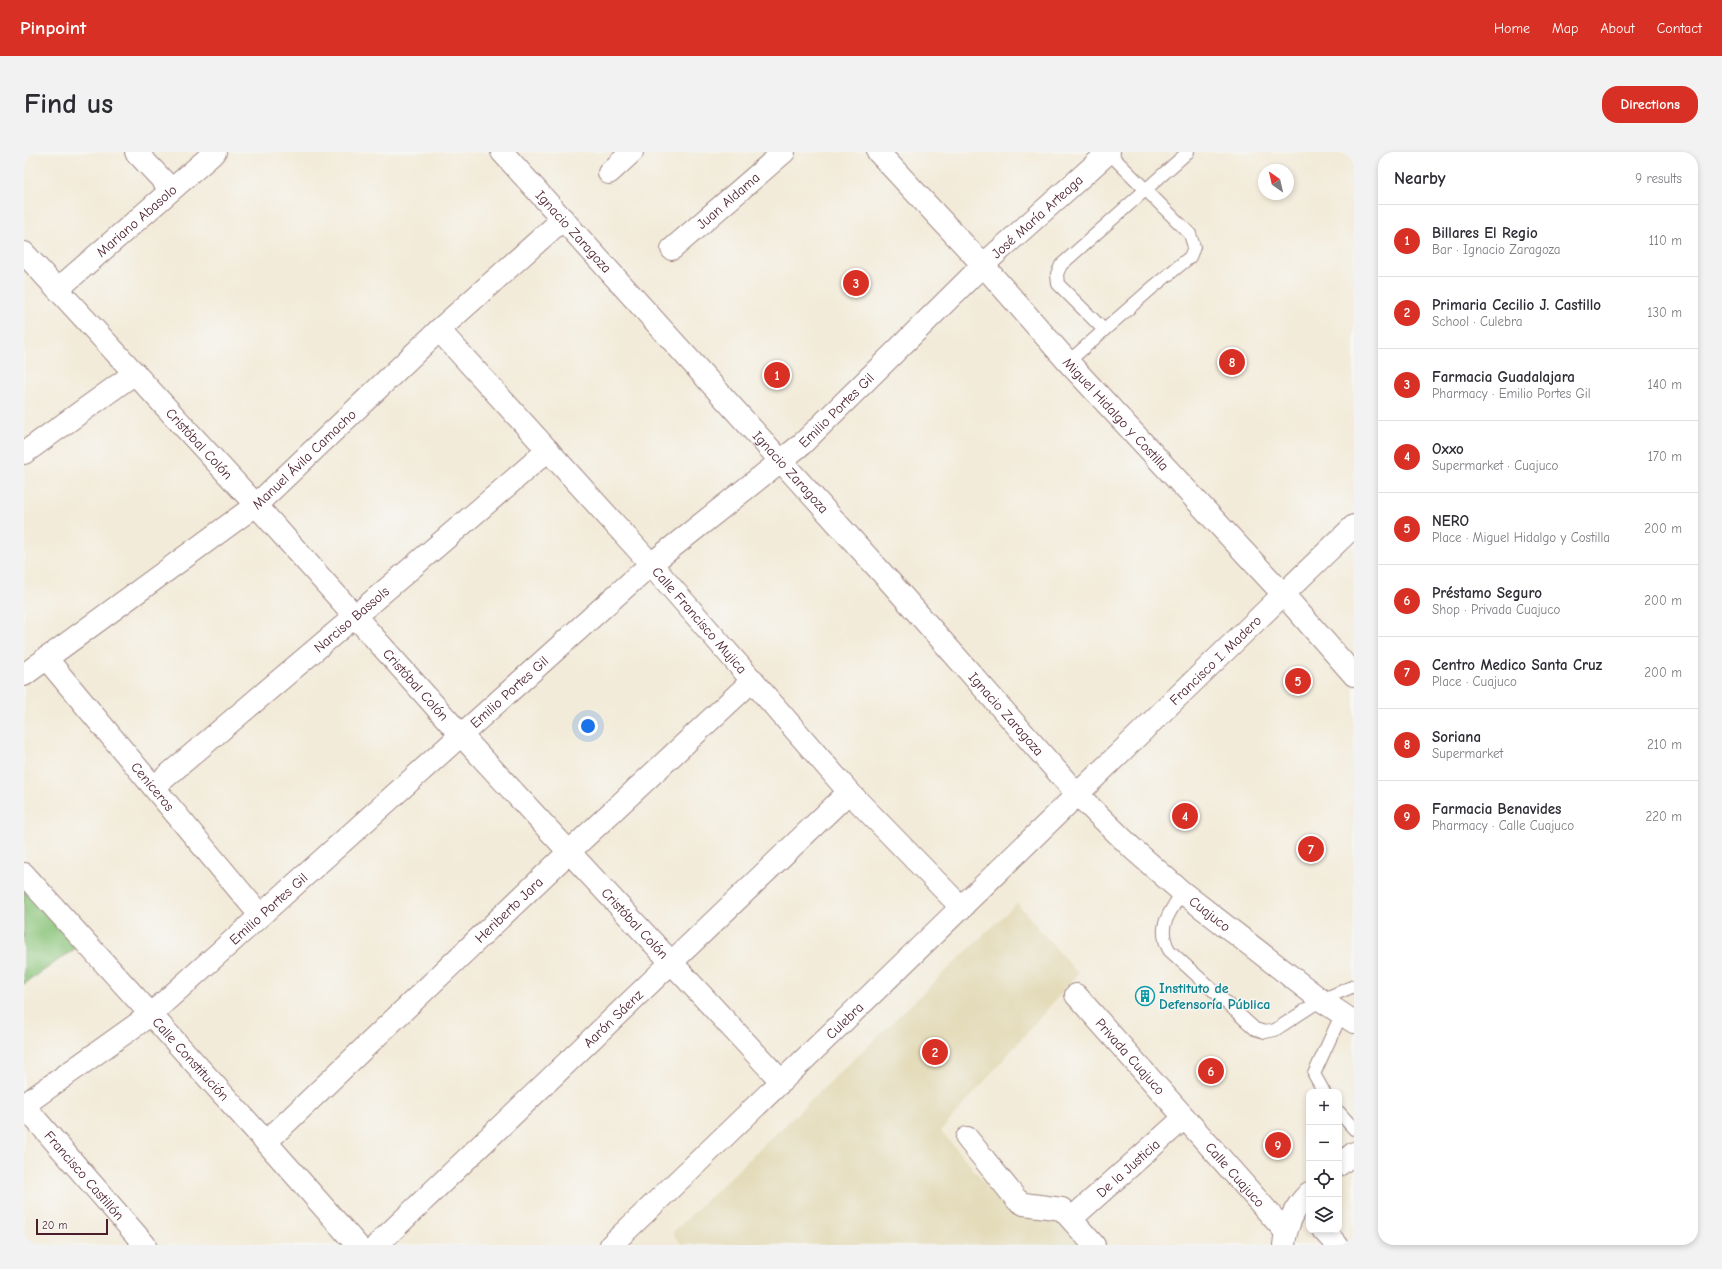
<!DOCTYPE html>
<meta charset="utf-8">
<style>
body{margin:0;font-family:"Comic Neue",sans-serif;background:#f2f2f3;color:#2b2b33}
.controls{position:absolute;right:12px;bottom:12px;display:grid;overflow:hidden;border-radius:8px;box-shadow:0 2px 6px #0003}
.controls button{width:36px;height:36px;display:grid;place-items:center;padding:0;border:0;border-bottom:1px solid #e1e1e2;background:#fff;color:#2b2b33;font:20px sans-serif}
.compass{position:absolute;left:1234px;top:12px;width:36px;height:36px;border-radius:50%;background:#fff;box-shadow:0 2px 6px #0003;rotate:326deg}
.scale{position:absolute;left:12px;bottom:10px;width:72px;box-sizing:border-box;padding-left:4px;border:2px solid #4a1f2b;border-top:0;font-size:11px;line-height:14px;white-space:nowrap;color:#4a1f2b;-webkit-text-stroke:3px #f6f6f2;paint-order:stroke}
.you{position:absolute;left:564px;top:574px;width:14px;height:14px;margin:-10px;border:3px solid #fff;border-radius:50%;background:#1a73e8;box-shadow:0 0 0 6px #1a73e833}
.badge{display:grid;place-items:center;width:26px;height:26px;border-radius:50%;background:#d93025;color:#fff;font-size:13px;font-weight:700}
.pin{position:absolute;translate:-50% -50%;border:2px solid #fff;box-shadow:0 1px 4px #0006}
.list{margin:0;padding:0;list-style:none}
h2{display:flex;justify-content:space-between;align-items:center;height:52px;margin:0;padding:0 16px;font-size:17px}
h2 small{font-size:13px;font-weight:400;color:#7c7c81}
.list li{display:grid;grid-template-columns:26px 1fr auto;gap:12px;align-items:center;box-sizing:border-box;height:72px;padding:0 16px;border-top:1px solid #e1e1e2}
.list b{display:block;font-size:15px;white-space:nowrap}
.list p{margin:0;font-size:13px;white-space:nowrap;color:#7c7c81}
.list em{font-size:13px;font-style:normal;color:#7c7c81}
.icon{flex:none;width:22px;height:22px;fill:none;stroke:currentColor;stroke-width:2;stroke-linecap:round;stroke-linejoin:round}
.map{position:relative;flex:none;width:1330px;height:1093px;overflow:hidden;border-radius:16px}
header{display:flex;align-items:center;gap:24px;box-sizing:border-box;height:56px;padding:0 20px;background:#d93025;color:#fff}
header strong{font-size:19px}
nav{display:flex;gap:22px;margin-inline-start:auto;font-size:14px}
.intro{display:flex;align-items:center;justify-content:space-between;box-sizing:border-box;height:96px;padding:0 24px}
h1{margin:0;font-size:28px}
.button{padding:10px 18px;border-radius:16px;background:#d93025;color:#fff;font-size:14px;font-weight:700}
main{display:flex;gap:24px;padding:0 24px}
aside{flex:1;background:#fff;border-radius:16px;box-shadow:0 2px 6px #0003}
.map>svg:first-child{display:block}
.built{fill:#e4dbba}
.green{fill:#89c479;stroke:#6a7252}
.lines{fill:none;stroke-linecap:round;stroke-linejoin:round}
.service-casing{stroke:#9e8582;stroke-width:14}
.minor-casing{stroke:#9e8582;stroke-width:24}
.secondary-casing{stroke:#9e8582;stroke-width:24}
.service{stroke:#fff;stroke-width:12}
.minor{stroke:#fff;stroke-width:22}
.secondary{stroke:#fff;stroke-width:22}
.labels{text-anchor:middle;stroke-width:3;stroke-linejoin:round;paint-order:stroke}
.street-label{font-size:14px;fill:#4a1f2b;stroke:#f6f6f2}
.culture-label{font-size:14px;font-weight:bold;fill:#0d838f;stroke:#f6f6f2;text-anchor:start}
</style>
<header>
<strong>Pinpoint</strong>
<nav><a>Home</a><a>Map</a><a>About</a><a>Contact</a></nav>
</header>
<div class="intro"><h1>Find us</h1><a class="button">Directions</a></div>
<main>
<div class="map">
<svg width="1330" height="1093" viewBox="0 0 1330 1093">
<rect width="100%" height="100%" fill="#f6f6f2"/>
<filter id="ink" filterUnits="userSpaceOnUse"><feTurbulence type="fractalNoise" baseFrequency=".025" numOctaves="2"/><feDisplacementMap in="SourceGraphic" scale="8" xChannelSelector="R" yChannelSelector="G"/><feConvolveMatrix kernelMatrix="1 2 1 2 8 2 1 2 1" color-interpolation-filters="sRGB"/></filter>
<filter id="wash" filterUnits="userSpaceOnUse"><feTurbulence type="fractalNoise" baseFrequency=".012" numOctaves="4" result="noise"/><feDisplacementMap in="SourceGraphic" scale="16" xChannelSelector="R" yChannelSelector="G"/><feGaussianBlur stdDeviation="0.9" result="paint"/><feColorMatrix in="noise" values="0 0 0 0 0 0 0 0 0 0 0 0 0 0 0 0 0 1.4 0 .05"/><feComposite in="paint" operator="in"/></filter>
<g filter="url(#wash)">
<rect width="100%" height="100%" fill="#f3ebd9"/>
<path class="built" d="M993 751 1054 822 917 979 989 1063 1033 1068 1055 1093H658L648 1081Z"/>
<path class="green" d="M0 737 52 796 0 832Z"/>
</g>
<g filter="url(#ink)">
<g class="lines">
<g class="service-casing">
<path id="service" d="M1080 178 1034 132 1033 122 1037 113 1164 0
M1044 210 1128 136 1166 105 1170 95 1166 82 1084 0
M1158 740C1146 761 1132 774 1145 798L1231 877 1241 880 1251 878 1297 848 1330 834
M1300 940 1290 922 1318 861
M1315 960 1330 977"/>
</g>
<g class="minor-casing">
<g id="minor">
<path d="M112 0 147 37"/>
<path d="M585 21 608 0"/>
<path id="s1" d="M648 97 760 0"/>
<path id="s2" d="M0 101 232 353 436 582 758 930"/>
<path id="s3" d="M34 137 191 0"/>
<path id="s4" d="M415 178 627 412 825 640 938 756"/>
<path d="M0 301 111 221"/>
<path id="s5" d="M22 506 236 763"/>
<path id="s6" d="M0 523 232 353 415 178 539 67"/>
<path id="s7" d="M130 635C261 523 394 412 524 298"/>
<path id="s8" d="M0 722 242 990 333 1093"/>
<path id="s9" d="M1052 843 1261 1079"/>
<path id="s10" d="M0 953 126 863 627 412 778 292 959 113 1085 0"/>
<path id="s11" d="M0 954 121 1093"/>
<path d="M943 986 993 1048 1000 1052 1038 1057 1070 1093"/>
<path id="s12" d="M242 990 546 699 729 528"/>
<path d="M1315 1013 1330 1001"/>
<path id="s13" d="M1048 1066 1160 966"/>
<path d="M1299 1078 1313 1093"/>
<path id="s14" d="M353 1093 825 640"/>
<path id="s15" d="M587 1093C837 855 1082 613 1330 374"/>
<path d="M1260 1093C1262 1073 1271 1055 1285 1041"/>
</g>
</g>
<g class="secondary-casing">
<g id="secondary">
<path id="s16" d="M478 0 868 432 1053 642 1109 697 1158 740 1297 848 1330 870"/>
<path id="s17" d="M854 0 959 113 1044 210 1259 442 1330 523"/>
</g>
</g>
<use href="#service" class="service"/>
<use href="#minor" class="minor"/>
<use href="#secondary" class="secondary"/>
</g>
</g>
<defs>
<g id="building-ring" transform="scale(1)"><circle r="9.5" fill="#f6f6f2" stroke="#0f9aa8" stroke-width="1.5"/><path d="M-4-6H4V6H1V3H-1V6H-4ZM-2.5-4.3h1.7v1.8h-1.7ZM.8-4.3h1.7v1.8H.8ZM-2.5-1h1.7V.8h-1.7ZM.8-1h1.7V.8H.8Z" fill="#0f9aa8"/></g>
</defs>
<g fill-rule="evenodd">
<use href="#building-ring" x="1121" y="844"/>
</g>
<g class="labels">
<g class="street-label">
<text dy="5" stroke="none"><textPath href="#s1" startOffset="74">Juan Aldama</textPath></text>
<text dy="5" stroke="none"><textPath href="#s10" startOffset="1349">José María Arteaga</textPath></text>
<text dy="5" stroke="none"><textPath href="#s3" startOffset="104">Mariano Abasolo</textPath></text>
<text dy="5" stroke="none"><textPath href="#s16" startOffset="107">Ignacio Zaragoza</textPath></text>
<text dy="5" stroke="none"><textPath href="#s10" startOffset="1070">Emilio Portes Gil</textPath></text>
<text dy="5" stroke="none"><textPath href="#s17" startOffset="354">Miguel Hidalgo y Costilla</textPath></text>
<text dy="5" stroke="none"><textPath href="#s2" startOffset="259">Cristóbal Colón</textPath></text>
<text dy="5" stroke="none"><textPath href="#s6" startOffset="354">Manuel Ávila Camacho</textPath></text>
<text dy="5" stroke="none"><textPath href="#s16" startOffset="431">Ignacio Zaragoza</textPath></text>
<text dy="5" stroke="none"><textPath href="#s7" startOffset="259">Narciso Bassols</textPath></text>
<text dy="5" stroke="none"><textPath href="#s4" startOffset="390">Calle Francisco Mujica</textPath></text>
<text dy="5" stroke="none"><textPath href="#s15" startOffset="841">Francisco I. Madero</textPath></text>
<text dy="5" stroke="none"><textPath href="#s2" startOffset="583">Cristóbal Colón</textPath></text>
<text dy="5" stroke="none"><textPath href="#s10" startOffset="638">Emilio Portes Gil</textPath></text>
<text dy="5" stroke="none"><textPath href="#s16" startOffset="755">Ignacio Zaragoza</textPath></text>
<text dy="5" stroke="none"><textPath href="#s5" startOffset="167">Ceniceros</textPath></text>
<text dy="5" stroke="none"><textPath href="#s10" startOffset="314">Emilio Portes Gil</textPath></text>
<text dy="5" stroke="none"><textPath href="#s12" startOffset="336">Heriberto Jara</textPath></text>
<text dy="5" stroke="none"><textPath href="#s16" startOffset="1041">Cuajuco</textPath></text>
<text dy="5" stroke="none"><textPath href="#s2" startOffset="907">Cristóbal Colón</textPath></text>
<text dy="5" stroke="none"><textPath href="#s14" startOffset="327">Aarón Sáenz</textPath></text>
<text dy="5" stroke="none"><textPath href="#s15" startOffset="324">Culebra</textPath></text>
<text dy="5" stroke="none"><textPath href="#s9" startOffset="82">Privada Cuajuco</textPath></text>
<text dy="5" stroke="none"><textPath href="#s8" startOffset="249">Calle Constitución</textPath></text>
<text dy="5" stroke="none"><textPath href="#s13" startOffset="75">De la Justicia</textPath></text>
<text dy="5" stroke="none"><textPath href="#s11" startOffset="92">Francisco Castillón</textPath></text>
<text dy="5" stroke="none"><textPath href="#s9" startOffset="240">Calle Cuajuco</textPath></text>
</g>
<g class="culture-label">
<text x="1135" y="841">Instituto de<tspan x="1135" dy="16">Defensoría Pública</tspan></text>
</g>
</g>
</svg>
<div class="controls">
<button>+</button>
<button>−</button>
<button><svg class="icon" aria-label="locate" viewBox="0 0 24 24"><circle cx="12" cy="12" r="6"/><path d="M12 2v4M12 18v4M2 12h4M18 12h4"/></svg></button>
<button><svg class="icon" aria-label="layers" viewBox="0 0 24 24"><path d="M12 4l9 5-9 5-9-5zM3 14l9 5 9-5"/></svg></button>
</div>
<svg class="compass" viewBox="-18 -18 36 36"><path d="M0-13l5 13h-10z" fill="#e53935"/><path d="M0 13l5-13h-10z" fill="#7c7c81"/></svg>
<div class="scale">20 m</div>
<div class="you"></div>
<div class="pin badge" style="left:753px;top:223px">1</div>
<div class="pin badge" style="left:911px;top:900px">2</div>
<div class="pin badge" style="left:832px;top:131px">3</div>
<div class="pin badge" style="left:1161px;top:664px">4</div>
<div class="pin badge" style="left:1274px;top:529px">5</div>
<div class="pin badge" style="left:1187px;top:919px">6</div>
<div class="pin badge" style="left:1287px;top:697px">7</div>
<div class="pin badge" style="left:1208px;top:210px">8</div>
<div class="pin badge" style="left:1254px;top:993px">9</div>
</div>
<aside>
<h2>Nearby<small>9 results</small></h2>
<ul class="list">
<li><span class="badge">1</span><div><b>Billares El Regio</b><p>Bar · Ignacio Zaragoza</p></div><em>110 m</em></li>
<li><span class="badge">2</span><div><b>Primaria Cecilio J. Castillo</b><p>School · Culebra</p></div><em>130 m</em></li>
<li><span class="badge">3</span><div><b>Farmacia Guadalajara</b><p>Pharmacy · Emilio Portes Gil</p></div><em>140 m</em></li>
<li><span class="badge">4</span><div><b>Oxxo</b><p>Supermarket · Cuajuco</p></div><em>170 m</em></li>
<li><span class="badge">5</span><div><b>NERO</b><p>Place · Miguel Hidalgo y Costilla</p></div><em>200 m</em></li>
<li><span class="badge">6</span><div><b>Préstamo Seguro</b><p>Shop · Privada Cuajuco</p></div><em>200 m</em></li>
<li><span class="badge">7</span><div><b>Centro Medico Santa Cruz</b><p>Place · Cuajuco</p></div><em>200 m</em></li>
<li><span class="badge">8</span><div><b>Soriana</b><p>Supermarket</p></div><em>210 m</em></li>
<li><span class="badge">9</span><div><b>Farmacia Benavides</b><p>Pharmacy · Calle Cuajuco</p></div><em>220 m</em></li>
</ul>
</aside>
</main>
